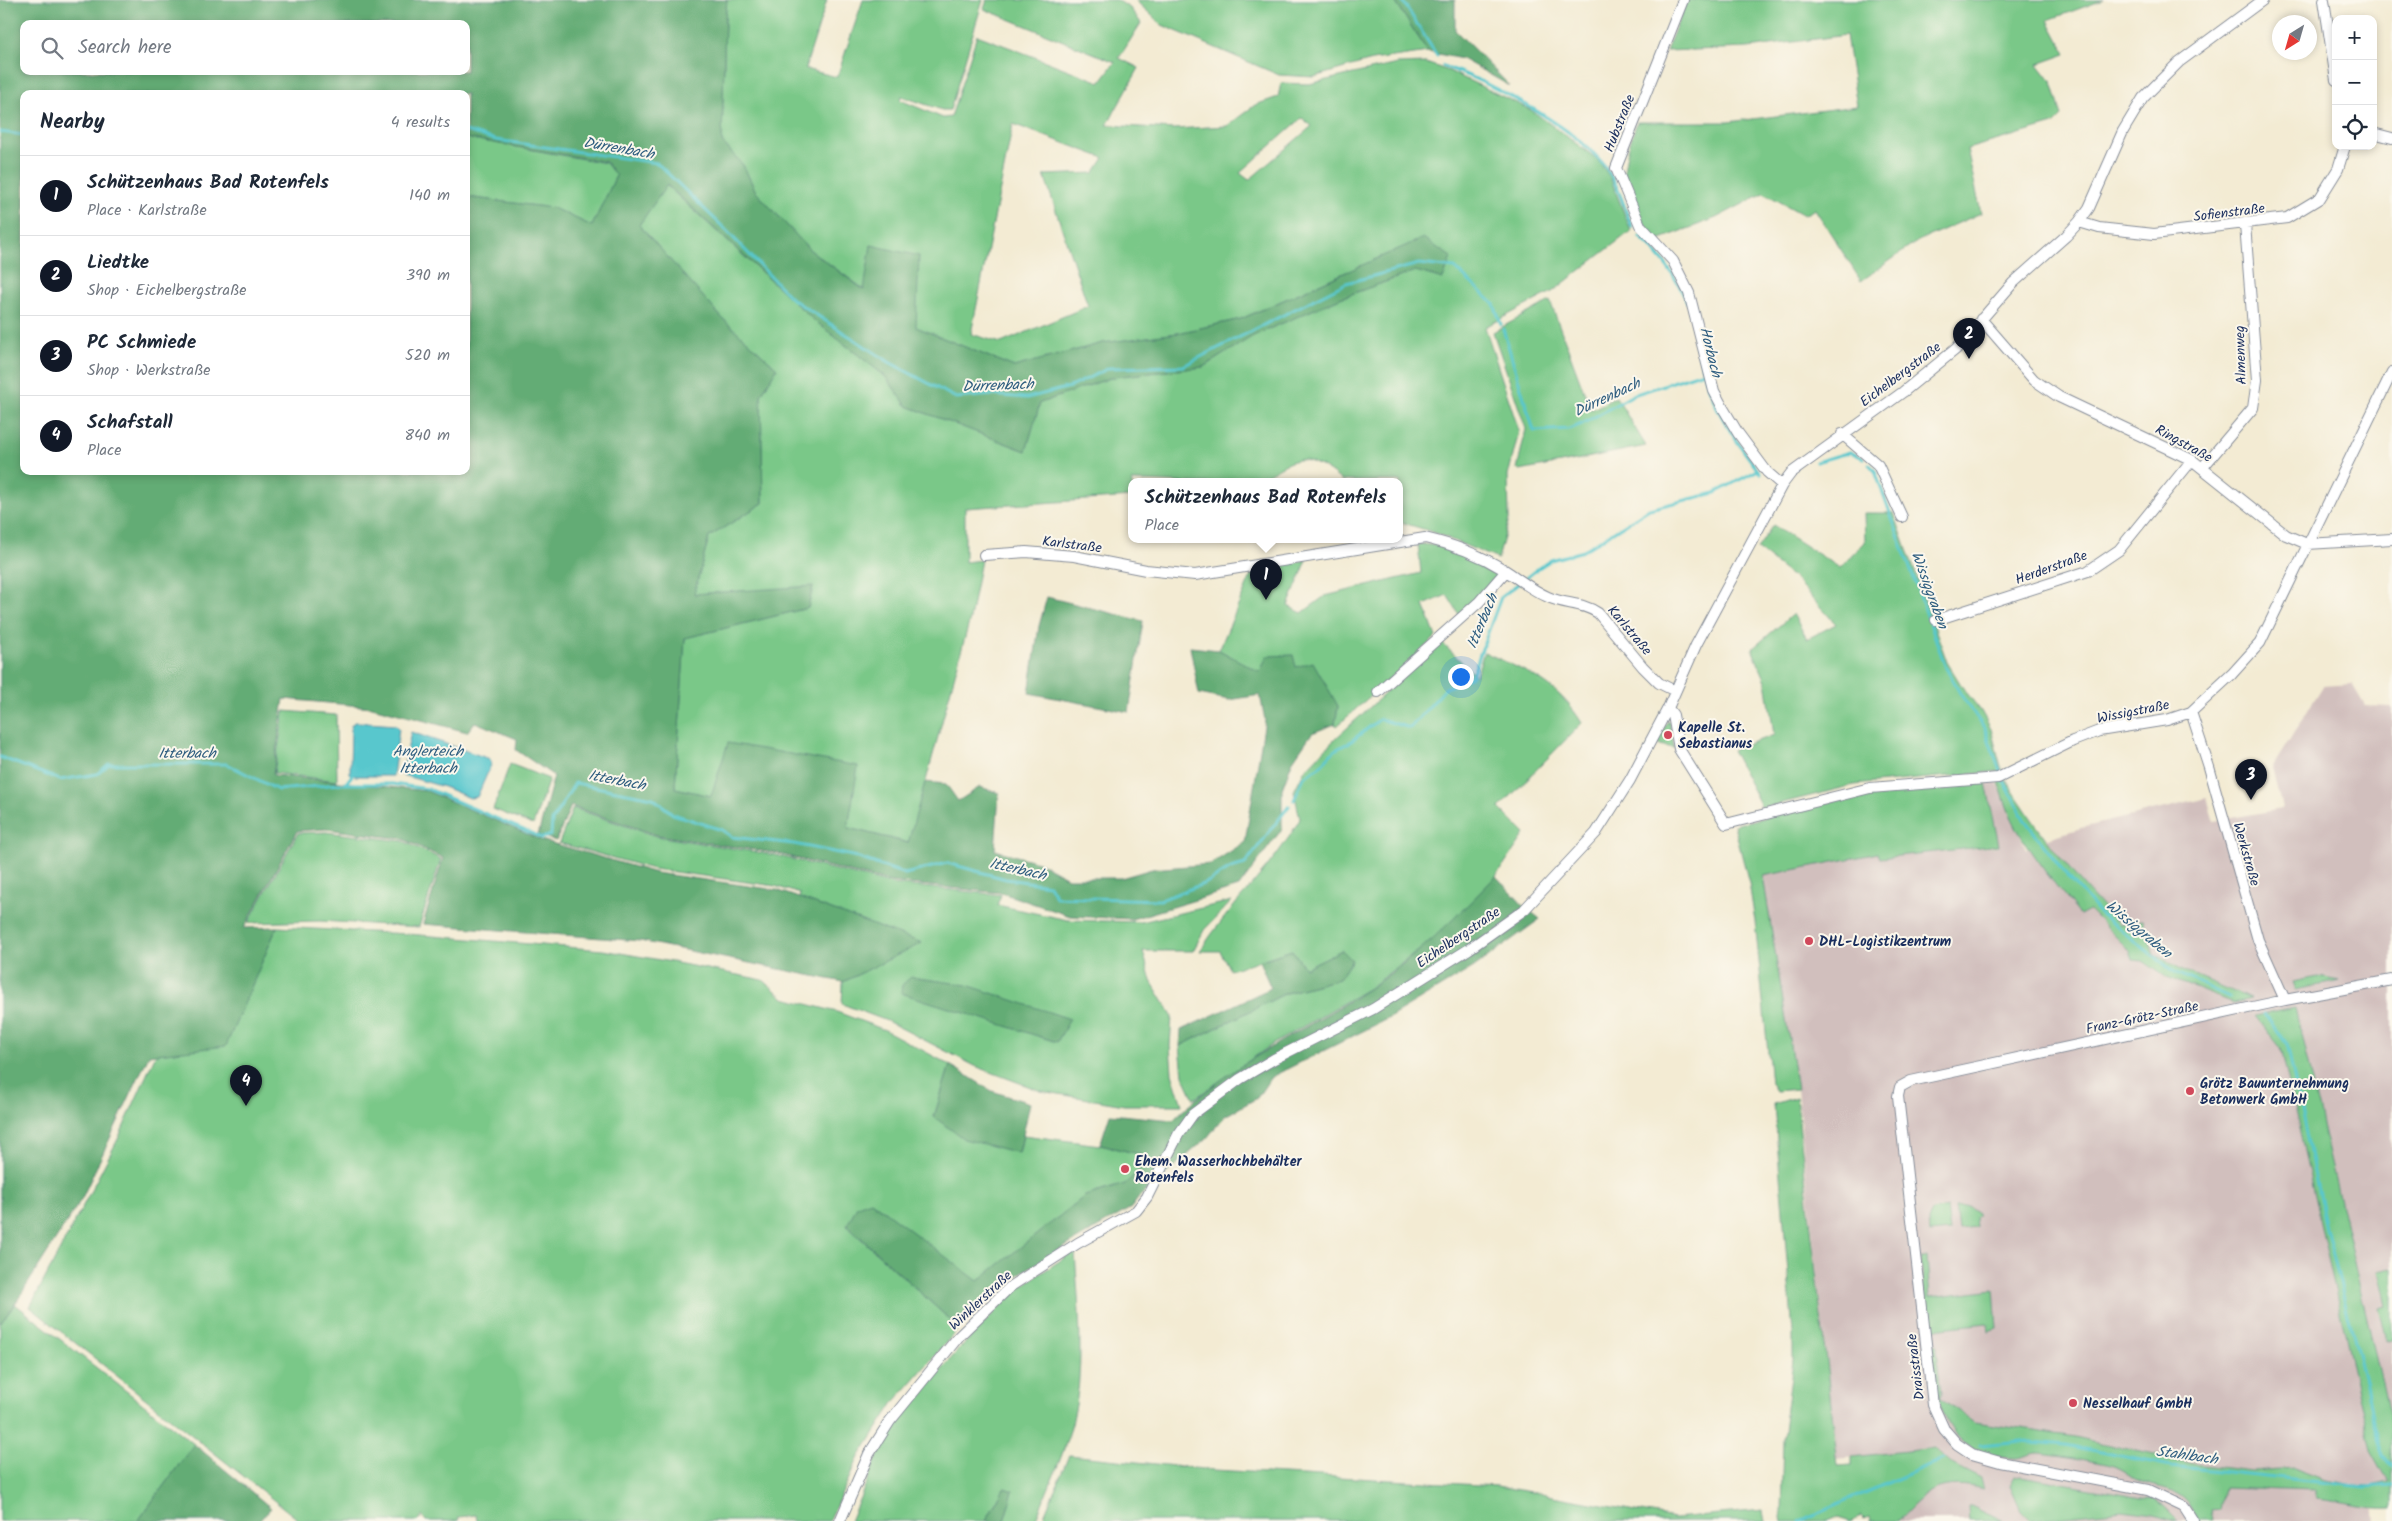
<!DOCTYPE html>
<meta charset="utf-8">
<style>
body{margin:0;font-family:Kalam,sans-serif;background:#f6f6f7;color:#1f2937}
.controls{position:absolute;right:15px;top:15px;display:grid;overflow:hidden;border-radius:10px;box-shadow:0 2px 8px #0003}
.controls button{width:45px;height:45px;display:grid;place-items:center;padding:0;border:0;border-bottom:1px solid #e0e1e3;background:#fff;color:#1f2937;font:25px sans-serif}
.compass{position:absolute;left:2272px;top:15px;width:45px;height:45px;border-radius:50%;background:#fff;box-shadow:0 2px 8px #0003;rotate:217deg}
.you{position:absolute;left:1460px;top:676px;width:18px;height:18px;margin:-12px;border:4px solid #fff;border-radius:50%;background:#1a73e8;box-shadow:0 0 0 8px #1a73e833}
.badge{display:grid;place-items:center;width:32px;height:32px;border-radius:50%;background:#111827;color:#fff;font-size:16px;font-weight:700}
.pin{position:absolute;translate:-50% -41px;filter:drop-shadow(0 1px 2px #0008)}
.pin::after{content:'';position:absolute;top:26px;width:18px;height:15px;background:inherit;clip-path:polygon(0 0,100% 0,50% 100%)}
.popup{position:absolute;left:1128px;top:478px;width:275px;height:65px;box-sizing:border-box;display:grid;place-content:center;border-radius:10px;background:#fff;filter:drop-shadow(0 1px 4px #0005);font-size:16px;white-space:nowrap;color:#747a83}
.popup b{font-size:19px;color:#1f2937}
.popup::after{content:'';position:absolute;left:50%;top:100%;margin-left:-10px;border:10px solid transparent;border-top-color:#fff}
.list{margin:0;padding:0;list-style:none}
h2{display:flex;justify-content:space-between;align-items:center;height:65px;margin:0;padding:0 20px;font-size:21px}
h2 small{font-size:16px;font-weight:400;color:#747a83}
.list li{display:grid;grid-template-columns:32px 1fr auto;gap:15px;align-items:center;box-sizing:border-box;height:80px;padding:0 20px;border-top:1px solid #e0e1e3}
.list b{display:block;font-size:19px;white-space:nowrap}
.list p{margin:0;font-size:16px;white-space:nowrap;color:#747a83}
.list em{font-size:16px;font-style:normal;color:#747a83}
.icon{flex:none;width:28px;height:28px;fill:none;stroke:currentColor;stroke-width:2;stroke-linecap:round;stroke-linejoin:round}
.map{position:relative;flex:none;width:2392px;height:1521px;overflow:hidden}
.search{position:absolute;background:#fff;box-shadow:0 2px 8px #0003;left:20px;top:20px;width:450px;height:55px;display:flex;align-items:center;gap:12px;box-sizing:border-box;padding:0 18px;border-radius:10px;color:#747a83;font-size:19px}
.panel{position:absolute;background:#fff;box-shadow:0 2px 8px #0003;left:20px;top:90px;width:450px;height:385px;border-radius:10px}
.map>svg:first-child{display:block}
.industrial{fill:#d1bfbd}
.green{fill:#7ac888;stroke:#4a7c73;fill-rule:evenodd}
.forest{fill:#63ac74;stroke:#3f6e69;fill-rule:evenodd}
.water{fill:#59c7cd;stroke:#3a7b96}
.lines{fill:none;stroke-linecap:round;stroke-linejoin:round}
.stream{stroke:#59c7cd;stroke-width:3}
.street-casing{stroke:#878d98;stroke-width:12}
.street{stroke:#fff;stroke-width:10}
.poi-dot{fill:#d1495b;stroke:#fbf7ec;stroke-width:2}
.labels{text-anchor:middle;stroke-width:4;stroke-linejoin:round;paint-order:stroke}
.street-label{font-size:14px;fill:#1b2f5e;stroke:#fbf7ec}
.poi-label{font-size:14px;font-weight:bold;fill:#1b2f5e;stroke:#fbf7ec;text-anchor:start}
.water-label{font-size:15px;font-style:italic;fill:#2e5d7f;stroke:#fbf7ec}
</style>
<div class="map">
<svg width="2392" height="1521" viewBox="0 0 2392 1521">
<rect width="100%" height="100%" fill="#fbf7ec"/>
<filter id="ink" filterUnits="userSpaceOnUse"><feTurbulence type="fractalNoise" baseFrequency=".02" numOctaves="2"/><feDisplacementMap in="SourceGraphic" scale="10" xChannelSelector="R" yChannelSelector="G"/><feConvolveMatrix kernelMatrix="1 2 1 2 8 2 1 2 1" color-interpolation-filters="sRGB"/></filter>
<filter id="wash" filterUnits="userSpaceOnUse"><feTurbulence type="fractalNoise" baseFrequency=".0096" numOctaves="4" result="noise"/><feDisplacementMap in="SourceGraphic" scale="20" xChannelSelector="R" yChannelSelector="G"/><feGaussianBlur stdDeviation="1.12" result="paint"/><feColorMatrix in="noise" values="0 0 0 0 0 0 0 0 0 0 0 0 0 0 0 0 0 1.4 0 .05"/><feComposite in="paint" operator="in"/></filter>
<g filter="url(#wash)">
<rect width="100%" height="100%" fill="#f3ebd3"/>
<path class="industrial" d="M2352 684 2365 706 2392 707V1426L2295 1008 2256 1016 2281 1048 2371 1450 2389 1482 2371 1487 2375 1521H1898L1918 1498 1938 1486 1962 1484 1984 1488 1981 1479 1948 1462 1934 1448 1837 1459 1797 1089 1762 876 1878 853 1880 858 1999 846 1986 783 1997 782 2026 849 2042 840 2081 828 2207 798 2214 821 2282 809 2272 768 2323 686Z"/>
<path class="green" d="M727 0H827L805 69 837 77 863 0H983L950 110H942L901 96 900 100 943 118 951 117 977 35 1100 82 1115 62 984 9 987 0H1117L1130 8 1141 23 1119 58 1139 68 1107 125 1174 129 1227 126 1255 105 1278 97 1281 83 1309 84 1397 64 1426 63 1449 71 1531 110 1597 159 1610 177 1631 231 1552 292 1485 327 1519 431 1508 476 1509 519 1498 559 1433 532 1400 522V481H1341C1334 473 1316 462 1305 460 1290 457 1273 474 1259 478 1222 487 1171 481 1132 481V497L965 508V562L981 560 970 619 909 843 848 828 857 766 711 796 675 788 685 638 808 608 813 587 694 594 709 537 763 503 761 395 777 368 722 318 639 225 666 185 815 321 885 376 907 406 1026 451 1040 403 1113 377 1203 367 1253 336 1340 298 1416 271 1443 279 1451 257 1346 272 1241 319 1178 333 1103 343 1014 367 916 327 810 250 756 192 743 165 722 142 725 18ZM1302 118 1312 126 1249 180 1240 173ZM1013 124 1104 158 1094 173 1044 175 1088 306 1001 343 971 334Z
M1135 0H1394L1428 52 1372 60 1314 77 1279 75 1162 25Z
M1687 0H2103L2048 20 2066 54 2038 64 2052 82 2062 116 2054 124 1967 149 1981 213 1918 241 1861 281 1815 209 1804 215 1764 193 1716 218 1658 240C1618 193 1617 179 1637 122H1728L1857 106 1846 35 1748 48 1666 51Z
M466 138 606 163 616 176 592 226 553 208 466 197Z
M1550 301 1591 410 1616 397 1646 446 1520 471 1517 469 1526 429 1493 332Z
M1864 513H1894L1947 662 1963 688 1981 711 1991 729 2002 771 1854 785 1762 808 1732 750 1774 735 1766 681 1752 649 1793 614 1807 639 1836 624 1794 578 1757 549 1773 525 1840 568 1865 542Z
M1418 544C1445 544 1472 558 1496 570V577L1460 616 1447 595 1424 605 1436 637 1337 726 1335 724 1338 706 1296 667 1260 673 1219 650 1254 569 1307 560 1288 606 1302 613 1325 596 1421 573Z
M1441 642 1476 676 1484 652C1527 672 1557 682 1582 723L1499 808 1525 834 1496 876 1442 933 1369 988 1273 1044 1194 1099 1183 1075 1180 1046 1286 993 1339 979 1352 960 1342 950 1305 968 1292 950 1230 970 1220 951H1200C1230 904 1273 868 1300 819L1294 791 1304 771 1335 739Z
M284 711 336 715 337 781 274 773Z
M1667 722H1670L1674 748 1656 744Z
M510 764 549 779 533 825 493 809Z
M2005 778C2038 832 2075 879 2119 924L2143 920 2154 954 2183 970 2251 999 2233 1003 2166 977 2143 961 2133 960 2130 951 2089 910 2080 915C2045 871 2013 837 1999 782Z
M1986 783 1999 845 1880 858 1878 853 1763 876 1797 1089 1776 1091 1771 1083 1755 921 1749 883 1734 825 1867 792Z
M573 808 656 836 775 855 892 884 1001 895 997 905 1068 920 1141 922 1232 901 1204 930 1193 951H1143L1151 981 1172 1016 1170 1046 1172 1073 1182 1105H1124L1041 1091 975 1066 887 1021 842 1004 843 982 921 943 799 898 800 894 775 886 653 869 559 843ZM901 992 1069 1019V1020L1057 1042Z
M326 832 403 841 441 859 419 927 320 921 248 923 298 833Z
M277 927 408 934 603 950 672 962 763 980 784 998 837 1012 885 1030 950 1065 934 1117 1019 1153 1023 1135 1100 1145 1140 1154 1138 1171 1125 1184 1085 1196 978 1282 871 1201 847 1226 959 1328 895 1401 859 1457 829 1521H477L476 1515 459 1517 458 1521H426L422 1516 418 1521H300L30 1307 118 1139 156 1054 226 1045Z
M2318 977 2340 981 2295 990 2292 982Z
M2295 1008 2392 1426V1508C2366 1510 2342 1501 2317 1499V1490L2223 1487 2219 1509 2211 1510 2213 1521H2199C2180 1488 2175 1494 2142 1483 2133 1479 2126 1471 2116 1467 2107 1463 2048 1453 2038 1453 2029 1453 2021 1459 2012 1458 1944 1455 1938 1406 1930 1351L1934 1344 1938 1345 1936 1351 1941 1393 1939 1397 1974 1422 2075 1437 2194 1464 2252 1471 2294 1468 2325 1480 2354 1485 2371 1486 2389 1482 2371 1450 2281 1048 2255 1016Z
M1796 1097 1838 1466 1852 1465V1457L1934 1448 1948 1462 1981 1479 1984 1489C1941 1479 1926 1489 1898 1521H1870L1869 1517 1863 1519 1860 1516 1851 1521 1838 1517 1828 1521H1783L1781 1513 1783 1439 1793 1361V1333L1774 1104Z
M1968 1206 1978 1213V1216L1975 1217 1976 1227 1958 1229 1955 1207Z
M1947 1208 1950 1231 1929 1233 1928 1221 1932 1211Z
M1075 1251C1078 1302 1084 1354 1076 1405 1069 1445 1050 1483 1035 1521H1004L1013 1491 1004 1488 986 1521H850L877 1458 900 1420 959 1349 1018 1288Z
M1927 1257 1930 1297 1994 1289 1997 1328 1988 1331 1987 1323 1933 1329 1934 1336 1928 1331 1921 1259Z
M2392 1268V1340L2386 1341 2378 1308 2386 1306 2378 1271Z
M15 1304 194 1444 138 1521H0V1324Z
M1069 1455 1214 1470 1497 1486 1674 1518 1764 1510 1766 1521H1042Z
M2021 1476 2153 1499 2165 1506 2180 1521 2153 1514 2123 1510 2030 1520 2021 1511 2010 1486 2015 1477Z
M1968 1506H1971L2002 1521H1969Z"/>
<path class="forest" d="M0 0H727L725 18 722 142 743 165 756 192 810 250 864 290 871 245 919 256 916 327 1014 367 1103 343 1178 333 1241 319 1423 238 1451 257 1443 279 1416 271 1340 298 1253 336 1203 367 1113 377 1040 403 1026 451 907 406 885 376 815 321 667 185 639 225 722 318 777 368 761 395 763 503 709 537 694 594 813 586 808 608 685 638 675 788 711 796 728 743 858 766 848 828 908 843 925 782 946 784 958 801 980 787 999 793 995 850 1038 862 1068 878H1121L1152 869 1211 864 1245 842 1265 720 1260 695 1229 700 1199 694 1190 647 1219 650 1260 672 1267 656 1293 655 1296 667 1313 662 1338 706 1335 724 1312 733 1292 762 1282 789V829L1239 887 1132 919 1070 916 1002 893 890 882 775 853 657 835 571 806 556 841 538 835 554 776 516 750 517 739 475 722 467 732 372 707 284 699 273 775 427 791 541 840 656 873 777 890 922 943 843 982 640 941 423 924 443 858 403 839 326 829 297 831 244 928 277 927 226 1046 149 1055 82 1198 15 1304 0 1324ZM24 24H466V71H24ZM24 94H466V138L606 162 616 176 592 226 553 208 466 197V471H24Z
M1394 0H1455V30L1510 86 1462 59 1428 52Z
M1047 597 1143 621 1129 712 1029 693 1039 626Z
M1496 876 1523 905 1540 919 1474 967 1389 1018 1271 1077 1257 1098 1225 1116 1206 1139 1140 1196 1131 1208 1022 1272 987 1301 959 1328 847 1225 857 1206 871 1201 978 1281 1085 1196 1125 1184 1138 1171 1140 1154 1100 1145 1110 1114 1173 1120C1230 1064 1302 1032 1368 989 1417 957 1456 917 1496 876Z
M1292 950 1305 968 1342 950 1352 960 1339 979 1286 993 1180 1046 1181 1030 1271 988 1259 961Z
M911 977 967 985 1070 1019 1057 1042 901 993 902 985Z
M950 1065 992 1091 1030 1103 1019 1153 964 1139 934 1117Z
M194 1444 271 1508 259 1521H138Z
M1004 1488 1013 1491 1004 1521H986Z"/>
<path class="water" d="M354 722 396 725 399 728 393 776H355L350 773 351 726Z
M411 732 490 759 491 765 477 797 470 798 444 787 402 775Z"/>
<g class="lines">
<path class="stream" d="M1402 0 1437 56
M1443 66C1489 81 1586 132 1610 174 1620 190 1625 210 1632 227
M466 131 496 140 657 163 724 228 792 299 889 362 956 398 992 395 1027 398 1070 387 1109 368 1183 366 1346 283 1419 264 1455 268 1494 304 1501 324
M0 132 24 135
M1640 237C1662 256 1676 276 1687 302
M1503 329 1534 431 1569 429 1582 424 1633 395 1703 372
M1697 345C1709 402 1725 427 1760 473
M1816 462 1850 452 1863 458
M1869 464 1875 471 1946 668 1961 695 1985 729 2003 779 2024 819 2065 873 2100 914 2173 971 2229 997
M0 757 60 780 97 774 109 764H227L278 790 339 784H392L428 789 542 838 551 835 552 821 575 783 653 798 673 814 722 830 732 837 794 844 853 856 905 874 947 863 1006 879 1049 885 1056 897 1160 900 1206 883 1231 868 1245 864 1289 806
M346 783 353 774
M1294 800 1304 777 1319 767 1335 750 1350 742 1380 719 1410 728 1446 688 1472 676 1501 597 1540 567 1551 560 1583 551 1649 509 1715 493 1758 470
M2264 1014 2287 1044 2326 1228 2366 1385 2373 1423 2384 1455 2392 1466
M1980 1445 2021 1441 2066 1445 2171 1466 2366 1487 2392 1485
M1800 1521 1943 1459"/>
</g>
</g>
<g filter="url(#ink)">
<g class="lines">
<g class="street-casing">
<path id="street" d="M1683 0 1616 168 1640 225 1673 261 1689 293 1714 391 1723 408 1738 433 1767 472 1782 485
M2324 0 2336 80
M2373 133 2392 138
M2079 222 2099 228 2154 234 2287 218 2320 198 2338 169 2345 146
M1981 319 2034 380 2059 397 2192 460 2286 535 2307 544 2392 539
M1842 434 1878 465 1902 517
M2203 467 2253 408 2257 380 2245 224
M984 555 1026 552 1074 556 1146 570 1195 575 1425 538C1451 544 1480 555 1503 569 1519 579 1530 589 1548 597 1565 605 1582 602 1598 613L1643 667 1659 683 1675 691
M1936 620 2088 571 2119 550 2192 460
M1378 692 1479 602 1506 571
M1668 708 1673 715 1679 749 1726 824 1870 788 1998 778 2073 741 2099 731 2167 720 2191 712 2232 674 2260 643 2392 372
M2191 712 2209 767 2258 940 2285 1000
M840 1521 869 1454 890 1421 959 1336 1011 1286 1078 1243 1136 1211 1147 1197 1178 1135 1193 1114 1240 1079 1274 1059 1373 1009 1469 949 1524 910 1596 833 1630 780 1668 708 1696 645 1782 485 1791 473 1903 392 1956 349 2013 283 2066 236 2079 222 2089 208 2123 131 2143 98 2179 62 2263 0
M2193 1521 2184 1507 2148 1490 2000 1462 1972 1454 1957 1444 1944 1429 1933 1405 1898 1096 1900 1087 1911 1081 2285 1000 2392 980"/>
</g>
<use href="#street" class="street"/>
</g>
</g>
<g class="poi-dot">
<circle cx="1668" cy="735" r="5"/>
<circle cx="1809" cy="941" r="5"/>
<circle cx="2190" cy="1091" r="5"/>
<circle cx="1125" cy="1169" r="5"/>
<circle cx="2073" cy="1403" r="5"/>
</g>
<g class="labels">
<g class="street-label">
<text transform="translate(1619 123) rotate(-68)" y="5">Hubstraße</text>
<text transform="translate(2229 212) rotate(-7)" y="5">Sofienstraße</text>
<text transform="translate(2240 355) rotate(-92)" y="5">Almenweg</text>
<text transform="translate(1900 374) rotate(-37)" y="5">Eichelbergstraße</text>
<text transform="translate(2184 443) rotate(29)" y="5">Ringstraße</text>
<text transform="translate(1072 544) rotate(7)" y="5">Karlstraße</text>
<text transform="translate(2051 567) rotate(-20)" y="5">Herderstraße</text>
<text transform="translate(1630 630) rotate(50)" y="5">Karlstraße</text>
<text transform="translate(2133 711) rotate(-11)" y="5">Wissigstraße</text>
<text transform="translate(2247 854) rotate(74)" y="5">Werkstraße</text>
<text transform="translate(1458 937) rotate(-34)" y="5">Eichelbergstraße</text>
<text transform="translate(2142 1017) rotate(-12)" y="5">Franz-Grötz-Straße</text>
<text transform="translate(980 1300) rotate(-43)" y="5">Winklerstraße</text>
<text transform="translate(1915 1367) rotate(-97)" y="5">Draisstraße</text>
</g>
<g class="poi-label">
<text x="1678" y="732">Kapelle St.<tspan x="1678" dy="16">Sebastianus</tspan></text>
<text x="1819" y="946">DHL-Logistikzentrum</text>
<text x="2200" y="1088">Grötz Bauunternehmung<tspan x="2200" dy="16">Betonwerk GmbH</tspan></text>
<text x="1135" y="1166">Ehem. Wasserhochbehälter<tspan x="1135" dy="16">Rotenfels</tspan></text>
<text x="2083" y="1408">Nesselhauf GmbH</text>
</g>
<g class="water-label">
<text transform="translate(619 148) rotate(10)" y="5">Dürrenbach</text>
<text transform="translate(1711 352) rotate(76)" y="5">Horbach</text>
<text transform="translate(998 385) rotate(-2)" y="5">Dürrenbach</text>
<text transform="translate(1607 397) rotate(-25)" y="5">Dürrenbach</text>
<text transform="translate(1930 590) rotate(70)" y="5">Wissiggraben</text>
<text transform="translate(1482 621) rotate(-67)" y="5">Itterbach</text>
<text x="428" y="756">Anglerteich<tspan x="428" dy="17">Itterbach</tspan></text>
<text x="187" y="758">Itterbach</text>
<text transform="translate(617 780) rotate(11)" y="5">Itterbach</text>
<text transform="translate(1018 869) rotate(13)" y="5">Itterbach</text>
<text transform="translate(2139 929) rotate(40)" y="5">Wissiggraben</text>
<text transform="translate(2187 1455) rotate(8)" y="5">Stahlbach</text>
</g>
</g>
</svg>
<div class="controls">
<button>+</button>
<button>−</button>
<button><svg class="icon" aria-label="locate" viewBox="0 0 24 24"><circle cx="12" cy="12" r="6"/><path d="M12 2v4M12 18v4M2 12h4M18 12h4"/></svg></button>
</div>
<svg class="compass" viewBox="-18 -18 36 36"><path d="M0-13l5 13h-10z" fill="#e53935"/><path d="M0 13l5-13h-10z" fill="#747a83"/></svg>
<div class="you"></div>
<div class="pin badge" style="left:1266px;top:600px">1</div>
<div class="popup"><b>Schützenhaus Bad Rotenfels</b>Place</div>
<div class="pin badge" style="left:1969px;top:359px">2</div>
<div class="pin badge" style="left:2251px;top:800px">3</div>
<div class="pin badge" style="left:246px;top:1106px">4</div>
<div class="search"><svg class="icon" aria-label="search" viewBox="0 0 24 24"><circle cx="10" cy="10" r="6"/><path d="M15 15l6 6"/></svg>Search here</div>
<section class="panel">
<h2>Nearby<small>4 results</small></h2>
<ul class="list">
<li><span class="badge">1</span><div><b>Schützenhaus Bad Rotenfels</b><p>Place · Karlstraße</p></div><em>140 m</em></li>
<li><span class="badge">2</span><div><b>Liedtke</b><p>Shop · Eichelbergstraße</p></div><em>390 m</em></li>
<li><span class="badge">3</span><div><b>PC Schmiede</b><p>Shop · Werkstraße</p></div><em>520 m</em></li>
<li><span class="badge">4</span><div><b>Schafstall</b><p>Place</p></div><em>840 m</em></li>
</ul>
</section>
</div>
